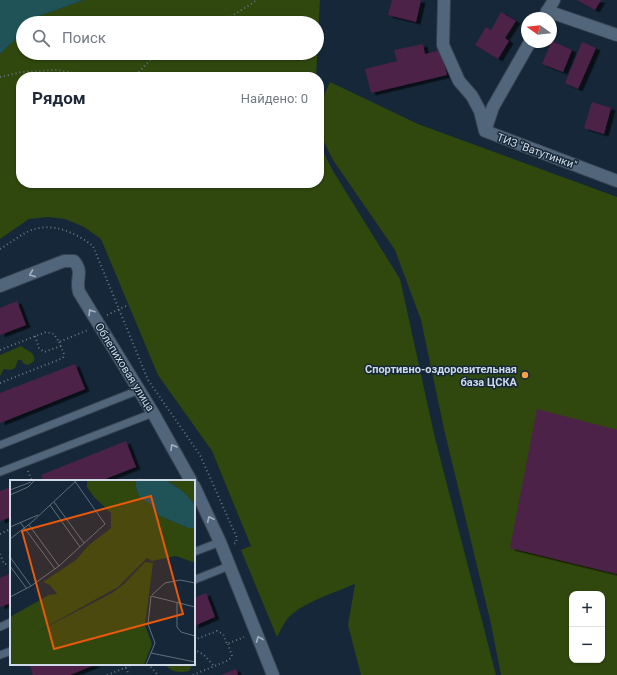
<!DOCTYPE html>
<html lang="ru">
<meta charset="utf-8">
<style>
body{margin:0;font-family:Roboto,sans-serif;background:#f6f6f7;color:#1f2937}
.controls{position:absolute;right:12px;bottom:12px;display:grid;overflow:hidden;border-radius:8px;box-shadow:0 1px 3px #0004}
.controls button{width:36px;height:36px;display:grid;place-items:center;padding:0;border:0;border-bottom:1px solid #e0e1e3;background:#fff;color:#1f2937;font:20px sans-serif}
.compass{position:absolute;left:521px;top:12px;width:36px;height:36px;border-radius:50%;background:#fff;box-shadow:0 1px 3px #0004;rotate:285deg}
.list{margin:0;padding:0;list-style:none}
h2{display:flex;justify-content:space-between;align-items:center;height:52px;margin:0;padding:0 16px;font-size:17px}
h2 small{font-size:13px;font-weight:400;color:#747a83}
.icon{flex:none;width:22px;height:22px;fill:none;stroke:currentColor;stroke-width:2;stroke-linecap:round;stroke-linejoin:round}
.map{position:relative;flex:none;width:617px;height:675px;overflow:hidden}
.search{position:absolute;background:#fff;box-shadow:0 1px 3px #0004;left:16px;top:16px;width:308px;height:44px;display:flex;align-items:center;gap:10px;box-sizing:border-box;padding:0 14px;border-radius:22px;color:#747a83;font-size:15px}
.panel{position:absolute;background:#fff;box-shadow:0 1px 3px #0004;left:16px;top:72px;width:308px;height:116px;border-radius:16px}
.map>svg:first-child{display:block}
.green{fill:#30470d;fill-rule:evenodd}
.water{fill:#205357}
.building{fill:#4e214a;filter:url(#shadow)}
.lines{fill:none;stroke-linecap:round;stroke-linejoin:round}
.lane-casing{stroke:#374453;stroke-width:9}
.street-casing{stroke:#374453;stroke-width:14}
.path{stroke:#667584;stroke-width:2;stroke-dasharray:1 3;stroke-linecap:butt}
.lane{stroke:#52667b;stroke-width:7}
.street{stroke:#52667b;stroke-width:12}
.oneway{stroke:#a3b1c1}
.poi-dot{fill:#f8a04b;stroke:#152738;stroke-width:1.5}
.labels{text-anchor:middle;stroke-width:3;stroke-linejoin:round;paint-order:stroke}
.street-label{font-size:11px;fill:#cfdae6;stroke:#152738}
.poi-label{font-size:11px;font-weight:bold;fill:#cfdae6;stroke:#152738;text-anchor:end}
.inset-road{fill:none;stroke:#5f6f7e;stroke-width:1}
.view{fill:#e8590c;fill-opacity:0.15;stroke:#e8590c;stroke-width:2}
.inset-edge{fill:none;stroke:#cfdae6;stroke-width:2}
</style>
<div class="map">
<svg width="617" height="675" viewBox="0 0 617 675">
<defs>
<filter id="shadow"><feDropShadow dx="4.5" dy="2.5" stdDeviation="0" flood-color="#0009"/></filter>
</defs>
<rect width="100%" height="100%" fill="#152738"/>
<path class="green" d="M84 0H320L316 77H21V183H319V144L333 171 400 279 435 438 496 675H361L348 625 355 584C338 591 303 603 290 616 284 622 281 630 277 637L241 550 251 546 212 451 158 375 101 239 84 227 65 219 48 217 29 219 0 239V54L23 32V53H317V23H32L39 16Z
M330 82 418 124 617 197V675H501L491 624 444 429 421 320 395 250 333 160 319 132V105ZM572 594H602V660H572Z
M21 346C27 351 36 352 34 361L28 365 24 364 21 360H18L15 368 11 370 4 369 0 376V355Z
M165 664H191V667L189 671C179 673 170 672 165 664Z"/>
<path class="water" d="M0 0H84L39 16 32 23H23V32L0 54Z"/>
<path class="building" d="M392 0H421L416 22 388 15Z
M577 0H601L595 10Z
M501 12 516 21 505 38 509 41 498 59 475 45 486 27 491 30Z
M552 41 572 50 563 72 542 64Z
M582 42 596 48 578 89 565 83Z
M423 44 425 54 441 50 447 75 371 93 365 69 397 61 394 50Z
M592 102 611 108 604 134 584 128Z
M17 301 26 325 0 335V308Z
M75 364 85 389 0 423V393Z
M537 409 617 430V574L510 548Z
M126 441 136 467 100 481H43L41 475Z
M11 487V517L0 521V491Z
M11 573V603L0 607V578Z
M206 593 215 617 194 626V598Z
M29 664H97L70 675H33Z
M236 669 238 675H221Z"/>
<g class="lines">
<g class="lane-casing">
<path id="lane" d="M0 445 139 390
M0 472 153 413
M194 552 220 542
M194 580 229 566
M0 627 11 622
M0 655 11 651"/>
</g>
<g class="street-casing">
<path id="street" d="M444 0 443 45 459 81 472 96 480 111 485 131
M547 11 617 35
M544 17 554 0
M530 42 493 107 485 131 617 181
M0 286 64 261H74C84 273 75 278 79 292L153 413 191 481
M194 486 220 542 273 675"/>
</g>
<path class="path" d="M216 23 229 18 257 0
M0 77 22 72 57 70 96 77
M128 77 137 74 152 58 161 53
M0 249C10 243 19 236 29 231 52 221 76 233 93 246L148 380 200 455 237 538 236 543 233 544
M107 315 126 306
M35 336 39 348 44 352 61 346
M0 350 46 332 54 334 59 342 88 330
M0 383 63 358 64 354 59 342
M28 471 32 481
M132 481 139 479 142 481
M0 534 11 529
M0 554 4 564H8L11 563
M194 640 217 631 223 634 227 644 244 637
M194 649 204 655 214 666
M124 664 129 675
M148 664 158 675
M107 675 134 664
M193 675 229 660 232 656 228 644"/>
<use href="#lane" class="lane"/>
<use href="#street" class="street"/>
</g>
<defs><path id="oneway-chevron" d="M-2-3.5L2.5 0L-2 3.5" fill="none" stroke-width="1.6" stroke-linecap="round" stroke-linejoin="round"/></defs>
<g class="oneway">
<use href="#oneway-chevron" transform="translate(32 274) rotate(159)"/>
<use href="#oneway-chevron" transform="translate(91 312) rotate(-122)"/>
<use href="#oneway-chevron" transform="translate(173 447) rotate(-120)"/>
<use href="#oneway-chevron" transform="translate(210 519) rotate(-115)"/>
<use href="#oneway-chevron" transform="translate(259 639) rotate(-112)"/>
</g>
<circle class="poi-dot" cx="525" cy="375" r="4"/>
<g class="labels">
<g class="street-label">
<text transform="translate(537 151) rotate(20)" y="4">ТИЗ "Ватутинки"</text>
<text transform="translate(125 367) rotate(58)" y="4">Облепиховая улица</text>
</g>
<g class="poi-label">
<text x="517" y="373">Спортивно-оздоровительная<tspan x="517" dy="13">база ЦСКА</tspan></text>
</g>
</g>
<g transform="translate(10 480)">
<rect width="185" height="185" fill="#152738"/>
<path d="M77 0H125L127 12 131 19 140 24 148 35 178 48H185V83L166 76 142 81 137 78 108 107 25 153 102 113 114 104 135 82 143 83 135 145 142 164 134 185H0V137L39 115 47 114 40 105 33 102 66 80 78 66 101 48V33L84 17 77 7ZM156 0H185V25L174 12Z" fill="#30470d"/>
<path d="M125 0H156L174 12 185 25V48H178L148 35 140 24 131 19 127 12Z" fill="#205357"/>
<path class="inset-road" d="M0 10 21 2M0 15 18 7 25 0M44 22 74 63M40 25 70 67M10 42 45 89M19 45 49 86M0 47 28 35M0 59 22 42 67 0M0 77 21 106M0 86 17 109M142 115 155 103 170 100 185 103M0 117 21 106 49 86 95 44 64 0M167 122V147L171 152 185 156M141 173 185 182M136 185 145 163 138 144 141 116 185 127"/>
<path class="view" d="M141 16 173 134 44 169 12 51Z"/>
<rect width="185" height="185" class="inset-edge"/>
</g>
</svg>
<div class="controls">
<button>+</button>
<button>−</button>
</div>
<svg class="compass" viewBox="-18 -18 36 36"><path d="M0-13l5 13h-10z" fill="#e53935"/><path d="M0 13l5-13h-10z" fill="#747a83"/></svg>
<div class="search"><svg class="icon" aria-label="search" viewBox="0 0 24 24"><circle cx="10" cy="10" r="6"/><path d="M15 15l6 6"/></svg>Поиск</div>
<section class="panel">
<h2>Рядом<small>Найдено: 0</small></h2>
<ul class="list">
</ul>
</section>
</div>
